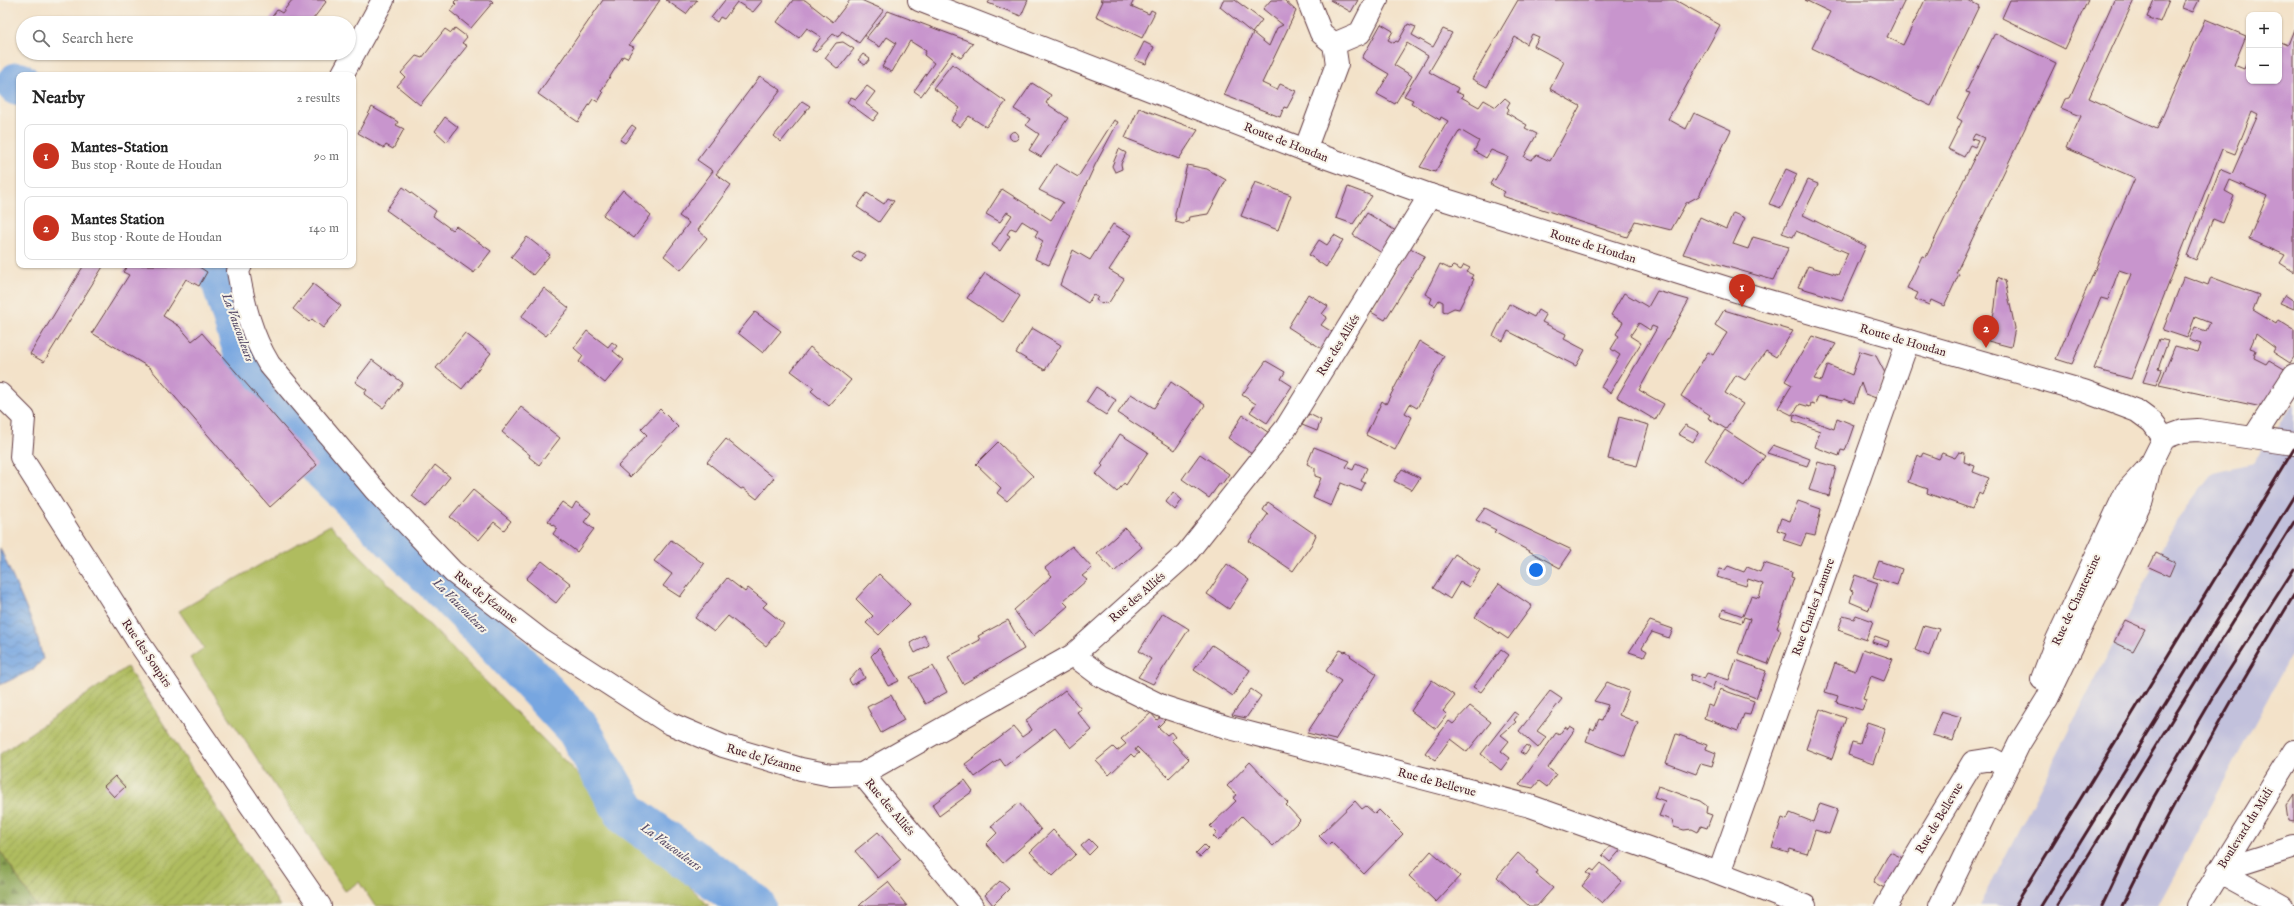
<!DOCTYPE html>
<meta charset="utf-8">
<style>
body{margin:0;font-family:"IM FELL English",serif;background:#f6f6f6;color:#222}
.controls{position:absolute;right:12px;top:12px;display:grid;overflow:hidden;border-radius:8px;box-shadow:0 1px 3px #0004}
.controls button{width:36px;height:36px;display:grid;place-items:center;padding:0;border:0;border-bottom:1px solid #e0e0e0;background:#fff;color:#222;font:20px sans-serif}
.you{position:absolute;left:1536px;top:570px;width:14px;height:14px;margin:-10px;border:3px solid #fff;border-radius:50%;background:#1a73e8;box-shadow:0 0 0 6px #1a73e833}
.badge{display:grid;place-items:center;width:26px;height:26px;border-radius:50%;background:#c8321e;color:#fff;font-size:13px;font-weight:700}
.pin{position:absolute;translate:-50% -33px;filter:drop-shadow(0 1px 2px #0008)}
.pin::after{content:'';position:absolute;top:21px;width:14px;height:12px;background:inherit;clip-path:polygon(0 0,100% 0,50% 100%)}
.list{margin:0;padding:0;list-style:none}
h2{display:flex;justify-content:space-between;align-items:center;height:52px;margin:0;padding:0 16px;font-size:17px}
h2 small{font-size:13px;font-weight:400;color:#767676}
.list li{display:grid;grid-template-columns:26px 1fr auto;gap:12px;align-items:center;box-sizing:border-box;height:64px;margin:0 8px 8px;padding:0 8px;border:1px solid #e0e0e0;border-radius:8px}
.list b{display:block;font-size:15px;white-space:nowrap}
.list p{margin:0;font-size:13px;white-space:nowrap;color:#767676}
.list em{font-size:13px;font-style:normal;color:#767676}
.icon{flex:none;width:22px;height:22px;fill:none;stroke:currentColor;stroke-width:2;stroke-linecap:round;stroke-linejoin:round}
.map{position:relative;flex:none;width:2294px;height:906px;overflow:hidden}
.search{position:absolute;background:#fff;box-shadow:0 1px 3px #0004;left:16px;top:16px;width:340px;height:44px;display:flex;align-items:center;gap:10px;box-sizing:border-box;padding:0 14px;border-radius:22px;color:#767676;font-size:15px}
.panel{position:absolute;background:#fff;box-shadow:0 1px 3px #0004;left:16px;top:72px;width:340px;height:196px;border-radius:8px}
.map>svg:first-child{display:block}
.railway{fill:#c2c1dc}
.grass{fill:#afbc5e;stroke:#7c6e44}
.forest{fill:url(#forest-firs);stroke:#6a6240}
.garden{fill:url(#garden-furrows);stroke:#7c6e44}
.water{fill:url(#water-waves);stroke:#606286}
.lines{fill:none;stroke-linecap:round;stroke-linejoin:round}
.river{stroke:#77a6e0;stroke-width:44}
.building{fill:#c895cd}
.minor-casing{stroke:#633c43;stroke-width:24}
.secondary-casing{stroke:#633c43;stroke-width:24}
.minor{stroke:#fff;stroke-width:22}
.secondary{stroke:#fff;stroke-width:22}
.rail{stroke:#4a1f2b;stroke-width:3}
.labels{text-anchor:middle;stroke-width:4;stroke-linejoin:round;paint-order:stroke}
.street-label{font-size:12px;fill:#4a1f2b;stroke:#f7f3e8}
.water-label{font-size:13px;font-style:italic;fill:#5a4e6a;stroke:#f7f3e8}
</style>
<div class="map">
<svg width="2294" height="906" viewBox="0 0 2294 906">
<defs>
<pattern id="forest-firs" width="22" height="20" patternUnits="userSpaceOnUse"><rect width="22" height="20" fill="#8ba455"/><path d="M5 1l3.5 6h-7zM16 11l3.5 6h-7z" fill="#748547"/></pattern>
<pattern id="garden-furrows" width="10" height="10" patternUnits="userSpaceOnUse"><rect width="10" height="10" fill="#afbc5e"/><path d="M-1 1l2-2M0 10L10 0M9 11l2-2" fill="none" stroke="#90984e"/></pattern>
<pattern id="water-waves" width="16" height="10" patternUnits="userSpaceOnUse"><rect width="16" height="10" fill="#77a6e0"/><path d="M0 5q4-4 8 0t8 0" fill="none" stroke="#6487b6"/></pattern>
</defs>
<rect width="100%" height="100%" fill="#f7f3e8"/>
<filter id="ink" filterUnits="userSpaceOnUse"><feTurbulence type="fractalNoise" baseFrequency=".025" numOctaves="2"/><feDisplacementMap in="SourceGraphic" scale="8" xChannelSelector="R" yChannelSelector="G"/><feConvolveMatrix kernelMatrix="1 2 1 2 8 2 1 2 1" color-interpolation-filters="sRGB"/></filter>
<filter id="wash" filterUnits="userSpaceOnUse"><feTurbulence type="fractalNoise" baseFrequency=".012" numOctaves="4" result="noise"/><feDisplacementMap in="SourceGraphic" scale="16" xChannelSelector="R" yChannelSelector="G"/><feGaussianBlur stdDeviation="0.9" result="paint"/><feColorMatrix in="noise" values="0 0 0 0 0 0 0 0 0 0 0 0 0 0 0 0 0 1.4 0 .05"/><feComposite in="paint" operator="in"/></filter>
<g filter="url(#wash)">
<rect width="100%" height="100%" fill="#f3e2c9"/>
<path class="railway" d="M2294 403V649L2158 906H1980L2175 522 2213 472 2253 463Z"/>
<path class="grass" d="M330 525 709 906H375L359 882 345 891 190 658 204 648 179 611Z"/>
<path class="forest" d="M0 850 36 906H0Z"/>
<path class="garden" d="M127 667 280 906H36L0 850V754Z"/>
<path class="water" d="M0 548 35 629 43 659 34 669 0 685Z"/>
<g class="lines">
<path class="river" d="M18 84H19
M218 265 247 358 319 464 476 620 578 729 627 814 754 906"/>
</g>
<g id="blocks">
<path class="building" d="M292 0H324L326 2 310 23 268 22 277 10 282 13Z
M456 0H491L493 2 471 28 450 11 456 4 454 2Z
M603 0H660L629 45 634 47 627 58 623 56 601 91 603 93 598 102 593 99 578 122 538 94Z
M666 0H697L686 14Z
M725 0H763L753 12 737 2 724 19 720 17 717 22 711 18Z
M793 0H805L833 22 850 0H861L884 10 859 43 842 31 838 37 833 34 816 52 812 50 821 37 807 28 799 38 777 22Z
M990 0H1028L1021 16 988 3Z
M1100 0H1134L1131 6 1149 14 1151 10 1155 12 1142 38 1096 16 1103 1Z
M1223 0H1235L1262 20 1252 33 1220 7Z
M1271 0H1284L1296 11 1262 83 1277 90 1280 84 1296 91 1287 108 1284 107 1280 117 1224 95 1253 33 1269 46 1277 28 1283 25 1263 9Z
M1330 0H1358L1351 12Z
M1518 0H1675L1720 25 1668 119 1686 129 1694 113 1731 130 1699 196 1686 203 1671 230 1635 221 1627 237 1502 196 1505 192 1490 184 1493 179 1495 180 1508 157 1491 150 1486 158 1474 151 1479 141 1460 130 1435 172 1420 167 1448 121 1441 117 1440 120 1411 103 1413 100 1404 96 1428 56 1407 43 1394 65 1412 76 1395 104 1377 94 1389 74 1362 58 1381 24 1393 31 1388 40 1394 43 1396 41 1398 42 1408 24 1416 27 1412 35 1433 47 1443 29 1452 33 1429 72 1458 88 1456 92 1463 95 1461 97 1479 107 1484 100 1496 107 1505 98 1510 102 1507 107 1509 109 1507 113 1527 125 1525 128 1537 134 1524 157 1531 160 1537 155 1550 161 1580 106 1550 89 1564 62 1534 46 1539 37 1532 34 1527 44 1515 37 1487 87 1472 79Z
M1805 0H1905L1887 37 1903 45 1925 0H1968L1979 6 1931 106 1812 48 1830 12Z
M2010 0H2088L2065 49 2002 18Z
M2114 0H2134L2089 98 2157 129 2205 19 2246 36 2234 65 2244 69 2249 58V81H2279V47L2281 42 2288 45 2294 29V272L2280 263 2285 255 2249 239 2267 196 2230 180 2225 191 2234 196 2223 223 2213 219 2196 260 2187 256 2220 169 2232 174 2258 115 2252 112 2235 154 2222 149 2131 379 2094 369 2131 274 2119 270 2108 300 2101 298 2072 364 2056 359 2135 178 2066 148 2081 116 2061 108 2065 99 2070 98Z
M2154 0H2169L2160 22 2147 17Z
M2185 0H2199L2193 12 2182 8Z
M888 11 963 39 973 43 961 58 953 52 921 96 914 91 934 63 924 55 926 51 910 41 892 72 882 67 896 43 887 37 880 47 866 38Z
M455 28 467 37 462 43 467 46 420 105 397 86 405 77 401 73 416 56 422 58 445 29 451 33Z
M1995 33 2056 63 1956 273 1959 274 1944 306 1931 300 1929 305 1915 299 1918 293 1907 288 1922 256 1926 257 1984 138 1975 134 1972 139 1978 141 1975 147 1970 145 1964 157 1948 149 1962 121 1957 118 1970 93 1966 92Z
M843 42 854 49 838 69 825 58 836 43Z
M1144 42 1154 47 1146 64 1135 60Z
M863 54 870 59 865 65 858 60Z
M952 64 1006 102 986 127 969 116 960 127 951 121 960 108 933 88Z
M760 76 781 90 716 174 731 185 698 230 707 238 681 270 664 256 689 223 679 216 713 171 697 160Z
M1032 83 1051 95 1046 103 1068 118 1041 157 1029 150 1039 134 1026 125 1030 119 1014 109Z
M867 86 875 92 866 104 879 113 873 121 847 102 851 97 856 99Z
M802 101 810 106 781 142 774 136Z
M372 107 398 122 396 125 404 129 393 149 386 145 384 148 358 133Z
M1139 108 1198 130 1179 159 1125 138Z
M445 117 458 127 447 142 435 131Z
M1114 120 1118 122 1095 165 1049 265 1035 259 1043 241 1035 236 1038 231 1022 221 1016 230 1011 228 1007 234 1010 236 1000 251 992 245 1012 215 1007 212 1000 222 986 214 1002 189 1051 220 1063 202 1039 190 1056 164 1078 177Z
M632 125 636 128 625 143 620 140Z
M1009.5 136a4.5 4.5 0 1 1 9 0a4.5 4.5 0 1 1-9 0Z
M1119 149 1126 153 1121 164 1122 169 1115 172 1112 166Z
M1187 165 1207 169 1226 180 1208 214 1189 217 1188 221 1183 224 1176 222 1175 214Z
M1786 169 1797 174 1781 208 1769 204Z
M1808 180 1818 184 1803 215 1866 246 1842 300 1798 287 1808 266 1838 275 1848 253 1796 231 1793 237 1782 233Z
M1255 182 1291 195 1278 230 1241 216Z
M403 187 436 211 433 216 452 230 456 226 491 251 474 273 386 210Z
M1348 187 1372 196 1353 224 1336 218Z
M623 190 651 215 634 238 603 215Z
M867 193 884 204 888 198 894 201 879 222 857 207Z
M1367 213 1399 233 1385 255 1353 235Z
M1733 213 1745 218 1733 244 1748 249 1753 237 1789 247 1773 280 1683 254 1700 217 1726 229Z
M1113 224 1132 235 1109 270 1124 279 1108 304 1104 302 1102 304 1096 300 1098 297 1093 295 1088 303 1060 285 1073 250 1090 260Z
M1334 235 1343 240 1326 267 1309 255 1319 240 1327 245Z
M527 237 550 255 533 275 511 257Z
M1410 248 1425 256 1385 320 1371 312Z
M857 251 866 255 861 262 852 257Z
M1440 264 1450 269 1453 266 1461 270 1464 265 1470 268 1467 272 1473 275 1471 278 1474 279 1459 309 1454 308 1446 312 1443 311V302L1439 300 1435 306 1430 303 1432 298 1425 294Z
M84 265H104L44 362 30 354Z
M128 265H196L207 272 199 286 186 279 163 316 179 326 192 341 202 333 317 465 270 507 150 368 92 333 129 275 123 272Z
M985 273 1020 296 1003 322 967 298Z
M2184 276 2208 285 2211 277 2259 295 2253 310 2276 324 2278 320 2294 330V357L2290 363 2273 352 2275 348 2256 334 2250 348 2256 350 2254 358 2266 364 2269 360 2286 370 2266 403 2257 406 2159 385 2175 346 2198 352 2201 344 2189 340 2195 327 2206 331 2210 323 2195 317 2187 338 2163 330Z
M1998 277 2005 281 2015 328 2011 347 1988 341 1995 307Z
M313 284 341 306 323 328 312 319 309 322 293 309Z
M544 288 569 308 546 336 521 317Z
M1657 291 1689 300 1639 390 1664 404 1655 420 1617 397 1657 328 1652 326 1650 330 1639 323 1630 336 1641 343 1610 393 1601 387 1620 355 1611 349 1619 336 1616 334 1623 322 1611 315 1624 293 1648 307Z
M1308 294 1328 306 1322 314 1327 317 1321 325 1337 335 1327 352 1288 327Z
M2285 295 2294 301V309L2280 303Z
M1509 304 1534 317 1538 310 1546 315 1542 322 1566 334 1564 339 1585 350 1576 366 1508 331 1503 341 1493 336Z
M1724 310 1793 331 1776 357 1766 351 1745 380 1736 375 1725 393 1743 404 1726 429 1708 418 1710 415 1681 396 1708 352 1713 355 1727 333 1715 325Z
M755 312 781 331 763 353 738 333Z
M1032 328 1061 345 1045 370 1016 353Z
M587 331 608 347 612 342 617 346 613 351 624 360 605 383 579 362 583 356 574 348Z
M465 333 491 353 462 389 436 368Z
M1812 336 1836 344 1814 379 1822 381 1828 365 1852 375 1860 351 1876 356 1885 373 1876 398 1865 394 1861 383 1854 403 1844 399 1843 401 1818 396 1815 404 1811 403 1810 407 1800 404 1792 415 1778 408 1792 385 1785 381Z
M2159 339 2168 341 2158 369 2162 370 2156 385 2143 382Z
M1419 341 1444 356 1417 408 1410 404 1405 413 1412 417 1395 450 1366 435 1382 401 1386 404Z
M810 347 851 380 829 406 811 391 814 388 791 371Z
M372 360 403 383 383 408 364 394 367 390 355 382Z
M1266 361 1285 372 1281 379 1292 386 1267 423 1250 412 1256 404 1242 395Z
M1171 382 1205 405 1175 450 1118 413 1131 394 1154 408Z
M1096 387 1116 400 1106 415 1086 402Z
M521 407 560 438 539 465 529 457 530 455 502 432Z
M660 409 678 427 630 477 618 466 647 435 641 429Z
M1309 414 1321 420 1317 431 1302 425Z
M1794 414 1834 429 1837 418 1854 425 1845 451 1841 450 1839 456 1815 447 1820 431 1793 421Z
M1243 415 1272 435 1255 456 1228 438Z
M1619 417 1649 425 1637 466 1608 459Z
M1685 425 1699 432 1693 442 1678 434Z
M1725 430 1765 456 1744 486 1705 460Z
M1120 434 1148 452 1126 485 1124 483 1117 492 1096 474 1103 466 1101 464Z
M726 439 774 478 757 499 743 488 741 489 707 462Z
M998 442 1033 476 1007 501 997 493 1001 488 976 464Z
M1773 445 1810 459 1807 466 1767 453Z
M1314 447 1350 461 1346 467 1353 470 1356 463 1367 468 1361 481 1365 483 1361 491 1341 483 1331 506 1313 498 1321 478 1315 476V468L1307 464Z
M1959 452 1965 453 1964 462 1975 466 1973 472 1989 478 1982 495 1979 493 1972 509 1927 493 1928 489 1908 482 1918 455 1921 457 1923 453 1939 459 1942 453 1955 458Z
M1200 454 1229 474 1222 484 1220 483 1209 498 1182 479Z
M1818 462 1836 467 1829 496 1809 490Z
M435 465 450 477 426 507 412 496Z
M1402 469 1420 478 1412 490 1394 481Z
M473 490 511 521 504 530 494 522 479 540 450 517Z
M1173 492 1182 500 1175 510 1166 502Z
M1798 501 1821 509 1815 536 1806 534 1801 546 1783 540 1786 533 1777 530 1781 518 1790 521Z
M562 502 572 509 576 502 591 513 584 522 594 529 577 552 553 534 557 528 548 521Z
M1268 502 1316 535 1312 544 1293 571 1249 541 1268 514 1263 510Z
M1485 508 1506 519 1572 550 1560 568 1494 532 1496 530 1476 520Z
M1125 528 1142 547 1114 572 1097 553Z
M671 540 704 564 680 597 663 586 672 574 654 561Z
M1072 546 1092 568 1082 576 1087 580 1063 601 1068 606 1033 636 1014 610 1052 576 1045 568Z
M2156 553 2175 562 2169 576 2149 567Z
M1455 554 1480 570 1469 587 1460 582 1450 599 1433 588Z
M542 561 571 584 556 603 526 579Z
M1879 561 1902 569 1897 585 1873 577Z
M1764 563 1792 572 1791 577 1794 578 1777 628 1781 630 1768 664 1738 653 1750 619 1744 617 1742 623 1721 616 1723 609 1743 616 1751 596 1759 598 1763 584 1748 579 1746 586 1717 577 1720 569 1725 570 1728 566 1744 572 1747 567 1760 572Z
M1227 564 1249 580 1229 609 1207 594Z
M879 574 910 604 879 635 866 623 873 616 856 599Z
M1855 575 1878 583 1869 610 1850 602 1853 591 1850 590Z
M727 578 745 592 748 588 767 603 763 607 784 624 766 646 728 616 714 632 695 618Z
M1499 584 1532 606 1508 639 1475 617Z
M1163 613 1189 629 1153 684 1138 677 1151 659 1139 651Z
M1856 615 1873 621 1866 640 1838 630 1843 616 1854 619Z
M1008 620 1024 649 963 684 948 657 980 640 978 636Z
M2125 620 2145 629 2133 651 2114 642Z
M1650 621 1673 629 1669 638 1652 632 1642 648 1647 651 1644 657 1629 652Z
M1924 625 1939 629 1929 656 1915 650Z
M924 635 929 645 915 653 910 643Z
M1875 636 1889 641 1887 647 1872 642Z
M1212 645 1250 670 1233 696 1194 670Z
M879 648 899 681 888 686 871 656Z
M1501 649 1509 655 1481 692 1473 687Z
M1863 649 1893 659 1884 681 1871 676 1863 699 1866 700 1862 710 1836 702 1838 696 1825 692 1835 663 1855 671Z
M1340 650 1345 652 1346 651 1351 655 1350 656 1377 674 1335 740 1307 733 1341 681 1326 671Z
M1736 660 1766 671 1756 698 1715 682 1712 690 1690 680 1691 674 1704 679 1707 673 1729 680Z
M933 666 947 692 925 704 910 677Z
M860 668 865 678 852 685 849 680Z
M1432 680 1455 696 1443 711 1447 715 1436 729 1411 711Z
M1607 682 1629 691 1619 715 1638 723 1625 756 1586 741 1591 728 1594 730 1599 719 1602 720 1608 705 1594 701Z
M1251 689 1261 696 1246 718 1232 715Z
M1720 689 1754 701 1750 715 1744 714 1738 731 1704 718 1708 705 1713 707Z
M1065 690 1081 709 1077 712 1092 730 1071 748 1055 728 1005 766 1000 759 975 777 965 764 1014 727 1022 737 1032 730 1026 720Z
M1550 691 1562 699 1537 731 1546 737 1538 748 1519 731Z
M891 695 904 720 881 733 867 707Z
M1470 706 1491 722 1467 752 1450 739 1435 760 1425 753 1449 721 1453 724Z
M1820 709 1846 718 1832 759 1806 749Z
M1941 711 1961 717 1953 741 1932 735Z
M1514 712 1518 715 1514 720 1516 722 1501 735 1509 741 1501 751 1510 758 1501 770 1481 754Z
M1151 713 1157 720 1161 717 1165 720 1158 727 1167 735 1171 732 1175 737 1171 740 1189 759 1169 778 1137 747 1135 750 1139 753 1134 757 1131 754 1109 775 1096 761 1113 747 1117 751 1126 744 1121 739Z
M1867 722 1885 728 1873 764 1848 755 1852 742 1860 744Z
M1570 726 1575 729 1548 768 1556 774 1547 787 1539 781 1533 788 1519 785 1556 733 1559 735 1565 727 1568 729Z
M1676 734 1707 745 1706 749 1716 753 1712 766 1701 763 1696 774 1666 763Z
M1526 745 1530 748 1525 755 1520 752Z
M1250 762 1288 803 1286 805 1300 820 1273 846 1242 816 1218 841 1213 836 1217 833 1210 826 1236 801 1233 798 1237 795 1227 786Z
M115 776 125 787 114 797 104 786Z
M965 780 973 791 939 816 932 805Z
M1658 786 1700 801 1707 806 1706 813 1712 815 1707 828 1701 826 1698 832 1692 829 1684 830 1674 827 1672 820 1659 816 1665 801 1654 797Z
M2294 794V822L2288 821 2286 806Z
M1355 801 1362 809 1366 806 1375 814 1379 810 1403 834 1364 874 1331 842 1328 845 1319 836Z
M1019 803 1041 830 1003 863 986 844 997 833 991 826Z
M1820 803 1838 809 1829 834 1815 830 1807 854 1790 849 1788 853 1772 848 1782 818 1787 820 1790 813 1813 822Z
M1053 830 1076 854 1053 876 1030 852Z
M878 832 901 859 878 878 855 851Z
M1089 839 1097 847 1089 855 1081 846Z
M1614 842 1624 846 1610 862 1602 855Z
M1204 845 1208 849 1200 857 1195 854Z
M1431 851 1460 876 1436 902 1409 876Z
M1890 852 1909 861 1892 892 1873 882Z
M1518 853 1538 871 1536 874 1553 888 1537 906H1529L1497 877Z
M1601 863 1622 881 1602 903 1582 886 1591 875 1587 873 1591 869 1594 871Z
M1000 881 1009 889 993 905 985 895Z
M888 882 907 906H859L862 903Z"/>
</g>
</g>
<g filter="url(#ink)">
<use href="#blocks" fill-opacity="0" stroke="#633c43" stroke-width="1"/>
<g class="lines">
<g class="minor-casing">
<path id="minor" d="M1334 44 1360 33 1377 0
M342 75 383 0
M1305 150 1337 64 1334 44 1321 33 1308 0
M241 265 238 271C244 305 251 334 269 364L375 490 453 572 541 640 669 723 723 746 801 769 831 775 862 774 1073 655 1186 554 1286 428 1430 195
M0 394 24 418 21 457 139 643 320 906
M2254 437 2294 375
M1073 655 1101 676 1164 707 1226 727 1530 806 1719 873 1805 906
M862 774 972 906
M2218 871 2294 847
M2218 871 2282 906
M1719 873 1908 341
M1886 906 1973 762 1992 759 2007 767
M2198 906 2294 751"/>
</g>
<g class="secondary-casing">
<path id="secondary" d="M919 0 1305 150 1430 195 1762 299 2084 391 2137 411 2152 422 2164 438
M2164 438 2183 431 2198 430 2294 444
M2042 679 2056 642 2126 492 2148 468
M1940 906 2019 744 2047 699 2142 500 2150 466 2164 438"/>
</g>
<use href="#minor" class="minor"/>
<use href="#secondary" class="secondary"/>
<path class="rail" d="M2015 906 2294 449
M2041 906 2294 496
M2057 906 2294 522
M2102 906 2152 800 2217 689 2294 569
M2122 906C2174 800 2233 696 2294 595"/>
</g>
</g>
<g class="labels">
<g class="street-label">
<text transform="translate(1286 142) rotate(21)" y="4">Route de Houdan</text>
<text transform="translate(1593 246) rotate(17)" y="4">Route de Houdan</text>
<text transform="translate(1903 340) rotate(16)" y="4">Route de Houdan</text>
<text transform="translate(1338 345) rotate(-58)" y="4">Rue des Alliés</text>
<text transform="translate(486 597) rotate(38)" y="4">Rue de Jézanne</text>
<text transform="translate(1137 597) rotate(-41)" y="4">Rue des Alliés</text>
<text transform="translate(2076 600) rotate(-65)" y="4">Rue de Chantereine</text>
<text transform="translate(1813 607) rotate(-70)" y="4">Rue Charles Lamure</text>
<text transform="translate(147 653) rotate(56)" y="4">Rue des Soupirs</text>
<text transform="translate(764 758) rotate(16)" y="4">Rue de Jézanne</text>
<text transform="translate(1437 782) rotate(15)" y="4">Rue de Bellevue</text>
<text transform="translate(890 807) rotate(50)" y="4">Rue des Alliés</text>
<text transform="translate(1939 818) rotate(-59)" y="4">Rue de Bellevue</text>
<text transform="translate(2245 828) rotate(-58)" y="4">Boulevard du Midi</text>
</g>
<g class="water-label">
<text transform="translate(239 327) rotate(70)" y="5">La Vaucouleurs</text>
<text transform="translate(461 605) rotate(45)" y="5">La Vaucouleurs</text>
<text transform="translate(672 846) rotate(36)" y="5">La Vaucouleurs</text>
</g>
</g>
</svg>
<div class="controls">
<button>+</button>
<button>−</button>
</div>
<div class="you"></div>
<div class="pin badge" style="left:1742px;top:307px">1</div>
<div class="pin badge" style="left:1986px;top:348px">2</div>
<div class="search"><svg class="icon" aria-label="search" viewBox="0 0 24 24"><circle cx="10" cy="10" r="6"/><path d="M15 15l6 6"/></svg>Search here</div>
<section class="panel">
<h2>Nearby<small>2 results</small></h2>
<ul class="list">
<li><span class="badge">1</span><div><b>Mantes-Station</b><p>Bus stop · Route de Houdan</p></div><em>90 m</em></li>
<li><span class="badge">2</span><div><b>Mantes Station</b><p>Bus stop · Route de Houdan</p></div><em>140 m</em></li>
</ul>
</section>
</div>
